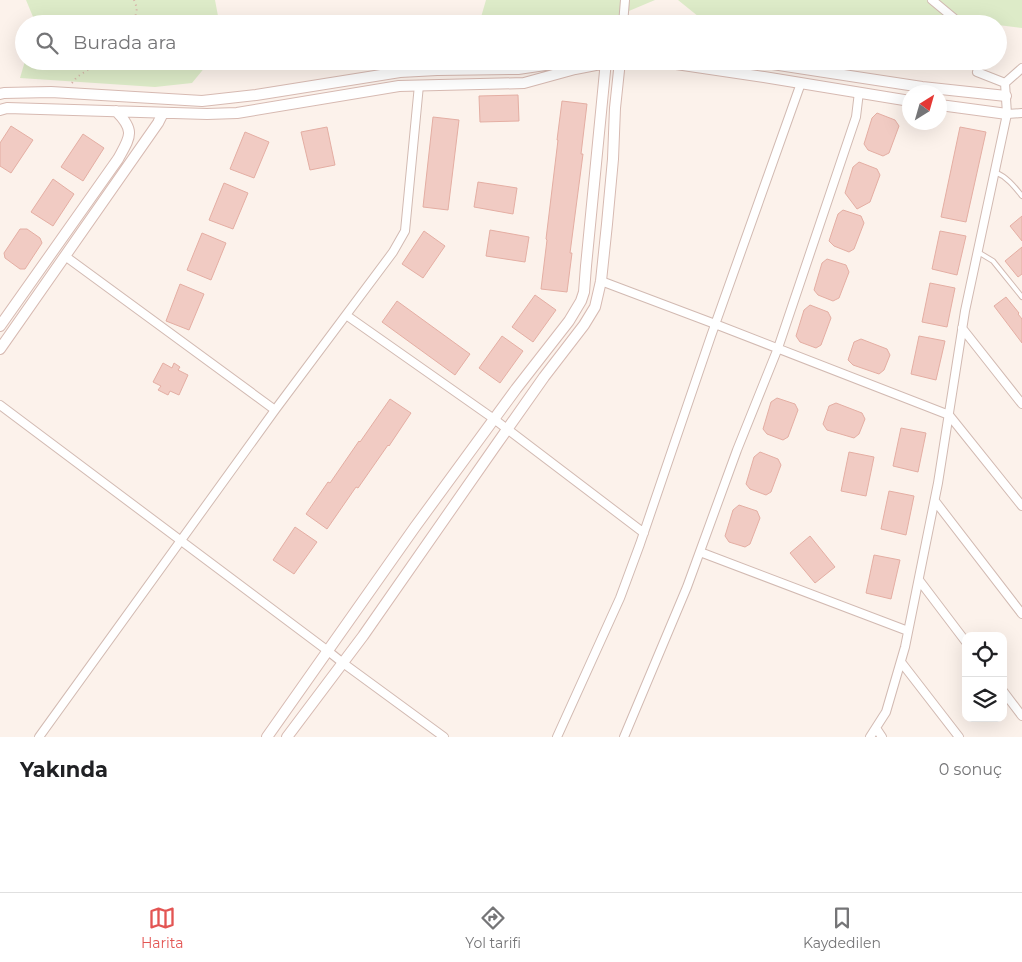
<!DOCTYPE html>
<html lang="tr">
<meta charset="utf-8">
<style>
body{margin:0;font-family:Montserrat,sans-serif;background:#f2f2f2;color:#202124}
.controls{position:absolute;right:15px;bottom:15px;display:grid;overflow:hidden;border-radius:10px;box-shadow:0 5px 20px #0002}
.controls button{width:45px;height:45px;display:grid;place-items:center;padding:0;border:0;border-bottom:1px solid #e0e0e0;background:#fff;color:#202124;font:25px sans-serif}
.compass{position:absolute;left:902px;top:85px;width:45px;height:45px;border-radius:50%;background:#fff;box-shadow:0 5px 20px #0002;rotate:37deg}
.list{margin:0;padding:0;list-style:none}
h2{display:flex;justify-content:space-between;align-items:center;height:65px;margin:0;padding:0 20px;font-size:21px}
h2 small{font-size:16px;font-weight:400;color:#757577}
.icon{flex:none;width:28px;height:28px;fill:none;stroke:currentColor;stroke-width:2;stroke-linecap:round;stroke-linejoin:round}
.map{position:relative;flex:none;width:1022px;height:737px;overflow:hidden}
.search{position:absolute;background:#fff;box-shadow:0 5px 20px #0002;left:15px;right:15px;top:15px;height:55px;display:flex;align-items:center;gap:12px;box-sizing:border-box;padding:0 18px;border-radius:28px;color:#757577;font-size:19px}
.sheet{height:155px;background:#fff}
nav{display:flex;justify-content:space-around;align-items:center;box-sizing:border-box;height:70px;border-top:1px solid #e0e0e0;background:#fff;font-size:14px;color:#757577}
nav a{display:grid;justify-items:center;gap:2px}
nav .on{color:#e35553}
.map>svg:first-child{display:block}
.green{fill:#ddebc8}
.building{fill:#f1cbc3;stroke:#e4aea3}
.lines{fill:none;stroke-linecap:round;stroke-linejoin:round}
.lane-casing{stroke:#d2bab2;stroke-width:6}
.street-casing{stroke:#d2bab2;stroke-width:10}
.secondary-casing{stroke:#d7bab2;stroke-width:12}
.path{stroke:#d7aea5;stroke-width:2;stroke-dasharray:1 4;stroke-linecap:butt}
.lane{stroke:#fff;stroke-width:4}
.street{stroke:#fff;stroke-width:8}
.secondary{stroke:#fff;stroke-width:10}
</style>
<div class="map">
<svg width="1022" height="737" viewBox="0 0 1022 737">
<rect width="100%" height="100%" fill="#fcf2eb"/>
<path class="green" d="M26 0H215L218 16 216 24H36Z
M486 0H655L598 24H479Z
M678 0H1022V28L998 25V24H711L704 21Z
M25 61H207L206 66 192 83 155 87 20 78Z"/>
<path class="building" d="M518 95 519 121 480 122 479 96Z
M562 101 587 104 581 154H583L570 253H572L567 292 541 289 547 240 546 239 558 140H557Z
M877 113 895 120 899 126 889 153 883 156 868 150 864 144 872 118Z
M433 117 459 120 448 210 423 207Z
M11 126 33 140 11 173 0 166V143Z
M327 127 335 165 310 170 301 132Z
M960 127 986 132 966 222 941 217Z
M245 132 269 142 254 178 230 169Z
M83 134 104 148 83 181 61 167Z
M859 162 877 169 880 175 870 202 857 209 845 193 853 167Z
M53 179 74 194 53 226 31 212Z
M478 182 517 188 513 214 474 207Z
M224 183 248 193 233 229 209 220Z
M843 210 861 216 864 223 854 249 849 252 834 246 829 241 838 214Z
M1022 216V241L1010 226Z
M20 229H27L40 238 42 243 25 269H20L5 258 4 253Z
M490 230 529 237 525 262 486 256Z
M424 231 445 246 423 278 402 264Z
M940 231 966 236 957 275 932 269Z
M202 233 226 243 211 280 187 270Z
M1022 247V274L1018 277 1005 261Z
M827 259 846 265 849 272 839 298 833 301 818 295 814 290 822 263Z
M930 283 955 288 947 327 922 322Z
M180 284 204 294 189 330 166 321Z
M535 295 556 310 533 342 512 327Z
M1006 297 1019 313 1018 314 1022 319V343L994 306Z
M397 301 470 354 455 375 382 322Z
M810 305 828 312 831 318 821 345 816 348 800 342 796 336 804 310Z
M502 336 523 351 500 383 479 368Z
M919 336 945 341 936 380 911 374Z
M861 339 887 349 890 355 884 370 879 374 853 365 848 360 854 342Z
M163 363 172 368 174 363 180 367 178 370 188 375 179 395 170 391 168 395 158 390 161 386 153 382Z
M777 398 795 404 798 410 788 437 783 440 767 434 763 429 771 402Z
M390 399 411 413 389 446 388 445 358 488 356 487 327 529 306 514 328 482 330 483 359 441 360 442Z
M836 403 862 413 865 419 859 434 854 438 827 430 823 424 829 406Z
M901 428 926 433 918 472 893 466Z
M760 452 778 459 781 465 771 492 766 495 750 489 746 484 754 457Z
M849 452 874 457 866 496 841 491Z
M889 491 914 496 906 535 881 529Z
M739 505 757 511 760 518 750 544 745 547 729 542 725 536 733 510Z
M295 527 317 542 294 574 273 560Z
M810 536 835 567 815 583 790 553Z
M874 555 900 560 891 599 866 593Z"/>
<g class="lines">
<g class="lane-casing">
<path id="lane" d="M995 172C1007 177 1014 186 1022 196
M978 252 993 261 1022 297"/>
</g>
<g class="street-casing">
<path id="street" d="M932 0 961 24
M623 24 625 0
M978 61 979 65 977 72 1005 83 1022 68
M1005 83 1007 114 1022 113
M65 256 275 410
M601 281 715 324 949 415 1022 506
M346 315 494 419 644 533
M962 328 1022 404
M0 405 328 651 343 663 444 737
M935 501 1022 614
M700 552 908 631
M919 580 966 642
M901 662 959 737
M1003 691 1022 716
M876 728 882 737
M39 737 275 410 393 252 405 231 419 85
M557 737 620 598 640 544 711 336 801 83
M624 737 687 587 737 450 778 348 856 117 859 92
M870 737 886 712 905 647 938 483 965 311 1007 114"/>
</g>
<g class="secondary-casing">
<path id="secondary" d="M656 61 764 77 910 101
M752 61 922 87 1006 96
M0 94 4 93 51 92 202 101 256 95 400 72 437 70 518 69 545 65 557 61
M940 105 1007 114
M0 110 7 108 207 114 237 113 399 86 524 83 575 69 611 62
M0 326 118 159C130 137 136 131 116 111
M0 349 158 123 163 113
M267 737 415 527 516 389 569 321 581 301 584 292 586 266 606 61
M287 737 363 636 494 448 544 377 584 325 595 307 601 281 607 224 613 159 615 108 620 61"/>
</g>
<path class="path" d="M134 0 137 8 134 24
M72 83 77 77 101 61"/>
<use href="#lane" class="lane"/>
<use href="#street" class="street"/>
<use href="#secondary" class="secondary"/>
</g>
</svg>
<div class="controls">
<button><svg class="icon" aria-label="locate" viewBox="0 0 24 24"><circle cx="12" cy="12" r="6"/><path d="M12 2v4M12 18v4M2 12h4M18 12h4"/></svg></button>
<button><svg class="icon" aria-label="layers" viewBox="0 0 24 24"><path d="M12 4l9 5-9 5-9-5zM3 14l9 5 9-5"/></svg></button>
</div>
<svg class="compass" viewBox="-18 -18 36 36"><path d="M0-13l5 13h-10z" fill="#e53935"/><path d="M0 13l5-13h-10z" fill="#757577"/></svg>
<div class="search"><svg class="icon" aria-label="search" viewBox="0 0 24 24"><circle cx="10" cy="10" r="6"/><path d="M15 15l6 6"/></svg>Burada ara</div>
</div>
<section class="sheet">
<h2>Yakında<small>0 sonuç</small></h2>
<ul class="list">
</ul>
</section>
<nav>
<a class="on"><svg class="icon" aria-label="map" viewBox="0 0 24 24"><path d="M3 6l6-2 6 2 6-2v14l-6 2-6-2-6 2zM9 4v14M15 6v14"/></svg>Harita</a>
<a><svg class="icon" aria-label="directions" viewBox="0 0 24 24"><path d="M12 3l9 9-9 9-9-9zM9 14v-3h6M13 9l2 2-2 2"/></svg>Yol tarifi</a>
<a><svg class="icon" aria-label="saved" viewBox="0 0 24 24"><path d="M7 4h10v16l-5-4-5 4z"/></svg>Kaydedilen</a>
</nav>
